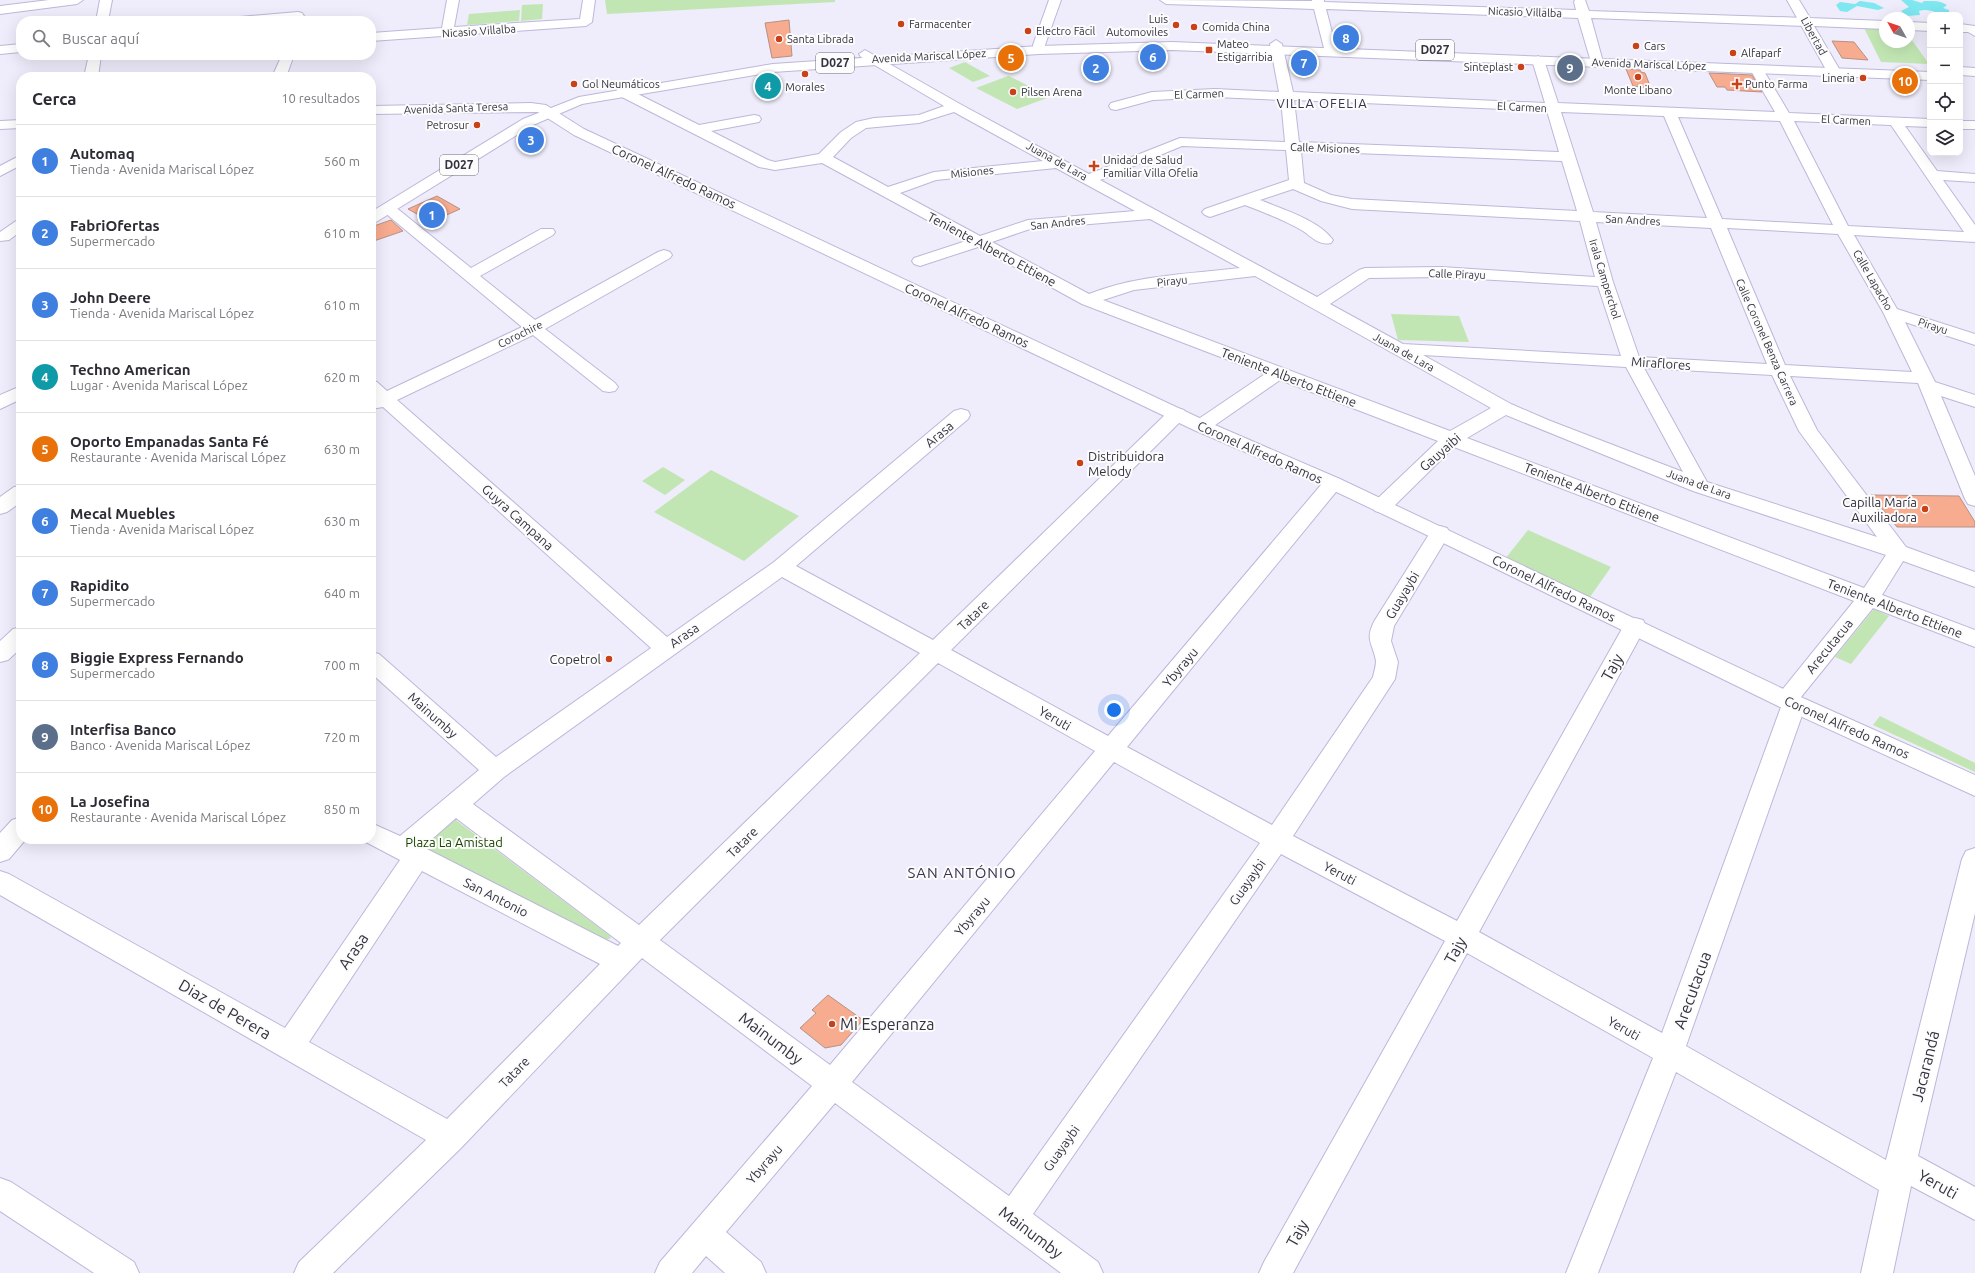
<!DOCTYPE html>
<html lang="es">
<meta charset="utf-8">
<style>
body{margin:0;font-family:Ubuntu,sans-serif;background:#f7f7f7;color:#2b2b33}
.controls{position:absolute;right:12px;top:12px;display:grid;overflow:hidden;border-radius:8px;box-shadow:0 4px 16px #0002}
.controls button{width:36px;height:36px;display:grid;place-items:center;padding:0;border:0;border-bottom:1px solid #e1e1e2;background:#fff;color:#2b2b33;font:20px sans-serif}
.compass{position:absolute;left:1879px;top:12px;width:36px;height:36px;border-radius:50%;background:#fff;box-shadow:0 4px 16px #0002;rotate:310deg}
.you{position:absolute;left:1114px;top:710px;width:14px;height:14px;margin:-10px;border:3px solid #fff;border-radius:50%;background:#1a73e8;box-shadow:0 0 0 6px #1a73e833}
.badge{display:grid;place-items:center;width:26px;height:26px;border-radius:50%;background:#2563eb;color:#fff;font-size:13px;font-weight:700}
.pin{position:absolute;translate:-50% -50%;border:2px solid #fff;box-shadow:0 1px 4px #0006}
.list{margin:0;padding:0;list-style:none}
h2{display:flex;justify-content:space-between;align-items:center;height:52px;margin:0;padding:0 16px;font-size:17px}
h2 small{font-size:13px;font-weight:400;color:#7c7c81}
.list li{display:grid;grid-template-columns:26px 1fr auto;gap:12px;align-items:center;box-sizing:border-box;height:72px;padding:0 16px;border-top:1px solid #e1e1e2}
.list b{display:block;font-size:15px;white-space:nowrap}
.list p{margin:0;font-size:13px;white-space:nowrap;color:#7c7c81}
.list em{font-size:13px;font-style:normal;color:#7c7c81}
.icon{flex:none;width:22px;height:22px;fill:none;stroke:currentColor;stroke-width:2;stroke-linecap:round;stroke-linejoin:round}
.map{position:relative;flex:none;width:1975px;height:1273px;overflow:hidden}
.search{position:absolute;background:#fff;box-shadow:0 4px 16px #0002;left:16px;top:16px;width:360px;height:44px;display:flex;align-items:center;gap:10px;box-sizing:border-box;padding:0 14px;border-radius:16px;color:#7c7c81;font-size:15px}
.panel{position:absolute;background:#fff;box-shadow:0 4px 16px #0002;left:16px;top:72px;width:360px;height:772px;border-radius:16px}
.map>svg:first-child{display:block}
.green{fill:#c2e6b3}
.water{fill:#7ee7f0}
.building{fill:#f7ab8f;stroke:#b69284}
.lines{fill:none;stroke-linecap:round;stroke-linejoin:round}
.minor-casing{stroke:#beb7d9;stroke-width:2}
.major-casing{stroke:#beb7d9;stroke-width:2}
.highway-casing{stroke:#beb7d9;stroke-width:2}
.minor{fill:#fff;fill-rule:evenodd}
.major{fill:#fff;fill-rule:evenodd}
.highway{fill:#fff;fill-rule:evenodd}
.poi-dot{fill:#c94118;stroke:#fcfcfc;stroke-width:1.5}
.labels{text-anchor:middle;stroke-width:4;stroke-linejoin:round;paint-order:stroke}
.far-street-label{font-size:11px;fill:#34323f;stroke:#fcfcfc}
.far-poi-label{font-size:11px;fill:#34323f;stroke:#fcfcfc;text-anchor:start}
.shield{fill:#fcfcfc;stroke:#706f78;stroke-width:1}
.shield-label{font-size:12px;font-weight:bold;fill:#34323f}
.far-quarter-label{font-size:13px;letter-spacing:1px;fill:#3a334e;stroke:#fcfcfc}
.street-label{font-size:13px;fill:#34323f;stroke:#fcfcfc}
.poi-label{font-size:13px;fill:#34323f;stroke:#fcfcfc;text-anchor:end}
.park-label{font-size:13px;fill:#1c4501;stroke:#fcfcfc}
.quarter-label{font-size:15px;letter-spacing:1px;fill:#3a334e;stroke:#fcfcfc}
.near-street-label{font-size:16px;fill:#34323f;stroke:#fcfcfc}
.near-poi-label{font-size:16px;fill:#34323f;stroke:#fcfcfc;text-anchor:start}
</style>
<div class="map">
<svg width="1975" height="1273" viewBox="0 0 1975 1273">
<rect width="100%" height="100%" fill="#efecfb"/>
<path class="green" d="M605 0H835V2L607 14Z
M543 4 542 19 521 21 522 5Z
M520 10 519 21 467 25 469 14Z
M1864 28 1885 29V42H1909V36L1929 64 1881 62Z
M1031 47 860 58 591 95 772 65 860 57Z
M965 62 990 76 973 82 949 68Z
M1008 76H1009L1050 97 1017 109 976 88Z
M1391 314 1459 316 1469 342 1398 340Z
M663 467 685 480 665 495 642 481Z
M711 470 799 516 744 561 654 512Z
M1528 530 1611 567 1590 597 1505 559Z
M1874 609 1889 616 1851 664 1835 657Z
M1880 716 1975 763V772L1873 725Z
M453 818 610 936 611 938 606 940 422 847Z"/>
<path class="water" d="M1901 0H1912L1922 3 1924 1C1932 1 1940 0 1947 5L1943 8 1949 10V14C1936 16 1932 7 1919 11L1920 15 1907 16 1901 11 1909 7Z
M1860 1 1874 3 1884 8 1878 10 1857 6 1847 12 1840 11 1836 5 1840 2 1855 4Z"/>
<path class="building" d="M789 20 792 56 772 58 765 23Z
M1832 41 1854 42 1868 60 1842 58Z
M1294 56 1311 57 1313 68 1295 67Z
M1626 69 1640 70 1641 72 1645 73 1651 88 1633 86Z
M1709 73 1752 75 1762 92 1727 90 1725 87H1717Z
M437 196 460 209 431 222 408 209Z
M391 220 403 231 371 242V227Z
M1871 495 1959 496 1975 522V527H1897Z
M828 995 863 1020 841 1045 825 1048 800 1028 816 1013 812 1010Z"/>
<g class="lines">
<g class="minor-casing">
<path id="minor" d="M49 0H83L77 4 0 14V6Z
M100 0H112L108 21H96Z
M447 0H459L454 27 580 19 583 0H595L592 22 586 26 371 41V33L442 28Z
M1049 0H1061L1045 45V50L1039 54 1035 53 1033 45Z
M1160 0 1312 1V0H1324V2L1576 10 1574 2 1575 0H1585L1589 11 1806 18 1812 22 1806 26 1591 18 1603 62 1597 66 1591 62 1578 18 1326 9 1337 52 1331 56 1325 52 1314 9 1166 4Z
M298 12 302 13 304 16 302 19 282 21H234L240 17Z
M1276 40 1282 44 1293 92 1545 103 1532 60 1538 56 1544 60 1558 103 1775 112 1750 69 1756 65 1761 66 1789 113 1930 119V127L1905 126 1937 171 1975 174V182L1943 180 1975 225V242L1854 235 1897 309 1975 334V345L1905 322 1935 382 1975 395V407L1941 396 1975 476V506L1968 504 1965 499 1918 383 1790 376 1817 430 1906 547 1975 572V587L1903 561 1882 595 1975 630V647L1873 608 1801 697 1806 704 1686 1046 1886 1160 1962 859 1966 851 1975 848V913L1918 1156 1975 1187V1220L1911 1186 1893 1273H1861L1879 1190 1676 1072 1598 1273H1566L1653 1058 1467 953 1293 1273H1259L1264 1262 1445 941 1281 854 1033 1214 1098 1262 1103 1273H1061L835 1103 726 1232 761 1262 766 1273H725L706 1256 692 1273H655L660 1262 812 1086 642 958 461 1148 333 1273H294L299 1262 426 1140 0 895V871L9 874 285 1028 400 860 362 840 361 839H371V823L400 836 479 770 371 673V652L379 654 496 757 651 648 383 407 371 409V398L373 397 371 396V381L377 382 387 391 522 327 384 212 381 209 384 206H394L471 268 541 229H553L555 232 553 235 480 276 535 320 658 252 664 250 670 252 672 255 670 258 545 329 615 383 618 387 615 391 609 392 603 391 533 335 397 400 667 637 774 562 954 411 961 409 968 411 970 415 968 419 796 566 933 640 1170 410 1177 408 1184 410 1186 414 1184 418 951 650 1108 736 1326 479 1333 477 1340 479 1343 483 1340 487 1127 747 1272 825 1373 677C1374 672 1376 666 1376 661 1373 643 1364 640 1375 620L1433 528 1440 526 1447 528 1450 533 1394 626 1391 641 1398 662 1395 679 1293 836 1457 921 1627 620 1635 618 1643 620 1646 626 1479 932 1662 1033 1781 707 1778 706 1774 700 1854 601 1454 447 1389 511 1382 513 1375 511 1372 506 1375 501 1438 441 1280 380 1208 430 1201 432 1194 430 1192 426 1194 422 1265 374 1082 304 978 247 926 264 920 266 914 264 912 261 914 258 966 241 822 163 775 170 759 167 618 95 616 92 618 89H628L699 125 754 115 759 116 761 119 759 122 711 131 768 160 775 162 819 154 841 132 856 122 874 118 919 115 944 106 861 57 859 54 865 50 960 104 1089 174 1180 138 1285 142 1281 100 1215 97 1153 100 1116 110 1111 109 1109 106 1111 103 1152 92 1215 89 1279 92 1270 44ZM1294 100 1547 111 1559 152 1299 142ZM954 112 1043 161 934 172 888 187 833 157 851 138 866 128 919 123ZM1561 112 1664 116 1707 218 1593 212ZM1678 117 1780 121 1833 225 1722 219ZM1794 121 1891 125 1964 232 1848 226ZM1182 146 1286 150 1289 180 1205 209 1202 212 1205 215 1210 217 1245 205C1265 213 1285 220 1303 231 1312 237 1319 246 1331 243L1333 240C1319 220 1282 209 1260 200L1293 189 1321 201 1352 209 1580 221 1595 277 1441 267 1365 268 1359 270 1317 297 1100 180ZM1301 151 1562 161 1577 211 1352 199 1331 195 1304 183ZM1056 168 1135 211 1028 220 980 236 900 193 936 180ZM1150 219 1240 268C1189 274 1137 275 1089 294L992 242 1030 229ZM1596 222 1711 228 1767 364 1639 357 1613 282ZM1727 228 1838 234 1883 312 1912 372 1785 365ZM1255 276 1491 408 1450 431 1103 300 1134 290ZM1441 277 1598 286 1621 356 1403 344 1330 304 1369 278ZM1423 355 1626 367 1683 472 1548 420 1511 404ZM1644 368 1772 375 1799 431 1877 537 1707 482ZM1506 415 1693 491 1886 555 1864 588 1467 438ZM782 577 920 653 639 925 473 804 504 777ZM938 663 1095 751 830 1065 660 940ZM1114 762 1260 843 1009 1196 852 1082ZM456 818 621 943 618 946 423 847ZM422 871 600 964 447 1119 309 1042Z
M21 44V52L0 54V46Z
M89 55H101L98 77H84Z
M282 55H294L286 77H272Z
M1960 121H1975V129H1960Z
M21 155V165L0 176V166Z
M21 219V231L9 240 0 241V232L16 221Z
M21 486V502L7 512 0 514V497L14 487Z
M21 627V648L8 660 0 662V641L13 629Z
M21 817V839H26L9 859 0 862V833L12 820Z"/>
</g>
<g class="major-casing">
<path id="major" d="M1787 0H1799L1810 18 1885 21V29L1814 26 1841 72 1839 75H1829Z
M1909 22 1930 23V31L1909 30Z
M1960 24 1975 26V36L1968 32H1960Z
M531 103 546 105 584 129 1208 422 1340 479 1794 694 1975 775V796L1778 706 1433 538 1326 487 1194 430 574 135 538 112 371 114V106Z
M21 120V128L0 129V121Z
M0 1178 11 1182 134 1262 139 1273H94L0 1211Z"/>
</g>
<g class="highway-casing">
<path id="highway" d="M1172 42 1930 72V80L1172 50 1039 54 773 72 582 104 533 125 376 222 371 224V212L523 119 579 97 773 64 1039 46Z
M1960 67 1975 68V76L1960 75Z
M21 386V399L0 409V395Z"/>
</g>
<use href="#minor" class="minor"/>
<use href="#major" class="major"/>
<use href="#highway" class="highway"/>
</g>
<g class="poi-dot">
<circle cx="901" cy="24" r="4"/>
<circle cx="1176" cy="25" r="4"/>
<circle cx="1194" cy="27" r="4"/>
<circle cx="1028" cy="31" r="4"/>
<circle cx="779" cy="39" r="4"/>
<circle cx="1636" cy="46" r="4"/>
<rect x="1205" y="46" width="8" height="8" rx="2"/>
<circle cx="1733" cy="53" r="4"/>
<circle cx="1521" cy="67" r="4"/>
<circle cx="805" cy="74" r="4"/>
<circle cx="1638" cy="77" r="4"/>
<circle cx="1863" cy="78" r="4"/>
<circle cx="574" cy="84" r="4"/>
<path d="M1735 78h4v4h4v4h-4v4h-4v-4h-4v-4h4z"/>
<circle cx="1013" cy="92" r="4"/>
<circle cx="477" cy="125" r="4"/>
<path d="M1092 160h4v4h4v4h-4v4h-4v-4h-4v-4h4z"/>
<circle cx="1080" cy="463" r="4"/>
<circle cx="1925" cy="509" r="4"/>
<circle cx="609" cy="659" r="4"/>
<circle cx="832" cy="1024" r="4"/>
</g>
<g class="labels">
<g class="far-street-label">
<text transform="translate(1525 12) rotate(2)" y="4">Nicasio Villalba</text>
<text transform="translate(479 31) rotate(-4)" y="4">Nicasio Villalba</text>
<text transform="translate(1814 36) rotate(61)" y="4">Libertad</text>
<text transform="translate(929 56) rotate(-3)" y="4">Avenida Mariscal López</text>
<text transform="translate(1649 64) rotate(2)" y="4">Avenida Mariscal López</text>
<text transform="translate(1199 94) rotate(-2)" y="4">El Carmen</text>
<text transform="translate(1522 107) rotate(3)" y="4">El Carmen</text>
<text transform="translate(456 108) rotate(-2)" y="4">Avenida Santa Teresa</text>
<text transform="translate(1846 120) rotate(3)" y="4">El Carmen</text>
<text transform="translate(1325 148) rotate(2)" y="4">Calle Misiones</text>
<text transform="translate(1057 161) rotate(29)" y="4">Juana de Lara</text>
<text transform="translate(972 172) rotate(-6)" y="4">Misiones</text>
<text transform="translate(1633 220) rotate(3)" y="4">San Andres</text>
<text transform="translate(1058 223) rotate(-6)" y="4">San Andres</text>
<text transform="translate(1457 274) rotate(2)" y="4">Calle Pirayu</text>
<text transform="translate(1605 279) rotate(73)" y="4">Irala Camperchol</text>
<text transform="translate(1873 280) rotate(60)" y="4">Calle Lapacho</text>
<text transform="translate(1172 281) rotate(-6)" y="4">Pirayu</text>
<text transform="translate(1933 326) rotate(18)" y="4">Pirayu</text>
<text transform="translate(520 334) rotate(-26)" y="4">Corochire</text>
<text transform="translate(1767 342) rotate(66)" y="4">Calle Coronel Benza Carrera</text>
<text transform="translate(1404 352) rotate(29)" y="4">Juana de Lara</text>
<text transform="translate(1699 484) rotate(20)" y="4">Juana de Lara</text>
</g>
<g class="far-poi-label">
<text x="1168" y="23" text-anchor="end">Luis<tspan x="1168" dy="13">Automoviles</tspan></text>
<text x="909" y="28">Farmacenter</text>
<text x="1202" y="31">Comida China</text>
<text x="1036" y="35">Electro Fãcil</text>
<text x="787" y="43">Santa Librada</text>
<text x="1217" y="48">Mateo<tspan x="1217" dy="13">Estigarribia</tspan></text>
<text x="1644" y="50">Cars</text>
<text x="1741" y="57">Alfaparf</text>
<text x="1513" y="71" text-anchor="end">Sinteplast</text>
<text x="1855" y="82" text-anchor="end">Lineria</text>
<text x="582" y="88">Gol Neumáticos</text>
<text x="1745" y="88">Punto Farma</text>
<text x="805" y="91" text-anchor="middle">Morales</text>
<text x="1638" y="94" text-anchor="middle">Monte Libano</text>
<text x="1021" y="96">Pilsen Arena</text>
<text x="469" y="129" text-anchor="end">Petrosur</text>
<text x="1103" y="164">Unidad de Salud<tspan x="1103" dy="13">Familiar Villa Ofelia</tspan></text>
</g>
<g class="shield">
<rect x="1416" y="40" width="38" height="20" rx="3"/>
<rect x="816" y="53" width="38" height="20" rx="3"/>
<rect x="440" y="155" width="38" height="20" rx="3"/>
</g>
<g class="shield-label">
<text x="1435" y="54">D027</text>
<text x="835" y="67">D027</text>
<text x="459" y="169">D027</text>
</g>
<g class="far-quarter-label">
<text x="1322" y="108">VILLA OFELIA</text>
</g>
<g class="street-label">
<text transform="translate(674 176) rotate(25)" y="5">Coronel Alfredo Ramos</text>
<text transform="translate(992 249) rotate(28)" y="5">Teniente Alberto Ettiene</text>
<text transform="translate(967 315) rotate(25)" y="5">Coronel Alfredo Ramos</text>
<text transform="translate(1661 363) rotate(4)" y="5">Miraflores</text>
<text transform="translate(1289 377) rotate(21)" y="5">Teniente Alberto Ettiene</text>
<text transform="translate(939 434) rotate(-40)" y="5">Arasa</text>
<text transform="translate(1260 452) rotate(24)" y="5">Coronel Alfredo Ramos</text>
<text transform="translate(1440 452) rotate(-41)" y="5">Gauyaibi</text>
<text transform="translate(1592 492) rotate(21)" y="5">Teniente Alberto Ettiene</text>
<text transform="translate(518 517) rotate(42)" y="5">Guyra Campana</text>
<text transform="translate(1554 588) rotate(26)" y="5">Coronel Alfredo Ramos</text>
<text transform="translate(1402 595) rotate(-59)" y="5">Guayaybi</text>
<text transform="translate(1895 608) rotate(21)" y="5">Teniente Alberto Ettiene</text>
<text transform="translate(973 615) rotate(-44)" y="5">Tatare</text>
<text transform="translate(684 635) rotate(-35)" y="5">Arasa</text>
<text transform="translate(1829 646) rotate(-51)" y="5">Arecutacua</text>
<text transform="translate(1180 667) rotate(-50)" y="5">Ybyrayu</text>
<text transform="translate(433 715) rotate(42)" y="5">Mainumby</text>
<text transform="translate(1055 718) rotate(30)" y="5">Yeruti</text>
<text transform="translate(1847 727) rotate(24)" y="5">Coronel Alfredo Ramos</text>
<text transform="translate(742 842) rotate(-45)" y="5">Tatare</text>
<text transform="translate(1340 873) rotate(28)" y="5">Yeruti</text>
<text transform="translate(1247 882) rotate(-55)" y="5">Guayaybi</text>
<text transform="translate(496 897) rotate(27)" y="5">San Antonio</text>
<text transform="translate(972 916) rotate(-50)" y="5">Ybyrayu</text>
<text transform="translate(1624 1028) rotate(29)" y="5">Yeruti</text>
<text transform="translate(514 1072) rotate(-46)" y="5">Tatare</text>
<text transform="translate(1061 1148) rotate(-55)" y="5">Guayaybi</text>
<text transform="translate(764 1164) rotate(-49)" y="5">Ybyrayu</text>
</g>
<g class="poi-label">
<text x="1088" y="461" text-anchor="start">Distribuidora<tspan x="1088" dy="15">Melody</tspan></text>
<text x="1917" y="507">Capilla María<tspan x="1917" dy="15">Auxiliadora</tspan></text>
<text x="601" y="664">Copetrol</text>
</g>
<g class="park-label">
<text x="454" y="847">Plaza La Amistad</text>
</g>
<g class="quarter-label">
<text x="962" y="878">SAN ANTÓNIO</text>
</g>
<g class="near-street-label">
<text transform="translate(1612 667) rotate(-61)" y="6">Tajy</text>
<text transform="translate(1455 950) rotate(-61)" y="6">Tajy</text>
<text transform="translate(353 951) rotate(-56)" y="6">Arasa</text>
<text transform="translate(1692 990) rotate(-70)" y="6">Arecutacua</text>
<text transform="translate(225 1009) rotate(30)" y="6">Diaz de Perera</text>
<text transform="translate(771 1038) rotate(37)" y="6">Mainumby</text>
<text transform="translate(1925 1066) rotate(-76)" y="6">Jacarandá</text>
<text transform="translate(1938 1184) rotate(29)" y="6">Yeruti</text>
<text transform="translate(1031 1232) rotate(37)" y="6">Mainumby</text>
<text transform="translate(1297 1233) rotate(-61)" y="6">Tajy</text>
</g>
<g class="near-poi-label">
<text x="840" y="1030">Mi Esperanza</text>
</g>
</g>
</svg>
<div class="controls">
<button>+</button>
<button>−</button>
<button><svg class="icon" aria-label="locate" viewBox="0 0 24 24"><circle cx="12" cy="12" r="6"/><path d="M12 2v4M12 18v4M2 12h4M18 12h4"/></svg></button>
<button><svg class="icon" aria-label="layers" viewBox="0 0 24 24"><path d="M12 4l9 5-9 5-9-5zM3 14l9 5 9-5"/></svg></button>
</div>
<svg class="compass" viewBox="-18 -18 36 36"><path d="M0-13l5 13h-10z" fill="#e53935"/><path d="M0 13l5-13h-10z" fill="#7c7c81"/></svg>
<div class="you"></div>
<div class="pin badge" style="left:432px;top:215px;background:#3f7fe0">1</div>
<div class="pin badge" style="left:1096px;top:68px;background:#3f7fe0">2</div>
<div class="pin badge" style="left:531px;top:140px;background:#3f7fe0">3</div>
<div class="pin badge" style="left:768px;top:86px;background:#0f9aa8">4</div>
<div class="pin badge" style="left:1011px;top:58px;background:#e8710a">5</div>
<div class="pin badge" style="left:1153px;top:57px;background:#3f7fe0">6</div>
<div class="pin badge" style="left:1304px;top:63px;background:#3f7fe0">7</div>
<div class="pin badge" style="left:1346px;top:38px;background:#3f7fe0">8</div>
<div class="pin badge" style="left:1570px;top:68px;background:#5c6f8a">9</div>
<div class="pin badge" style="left:1905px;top:81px;background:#e8710a">10</div>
<div class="search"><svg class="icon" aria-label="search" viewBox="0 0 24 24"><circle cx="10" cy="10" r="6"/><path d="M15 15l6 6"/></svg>Buscar aquí</div>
<section class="panel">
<h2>Cerca<small>10 resultados</small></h2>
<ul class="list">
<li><span class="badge" style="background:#3f7fe0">1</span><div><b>Automaq</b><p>Tienda · Avenida Mariscal López</p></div><em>560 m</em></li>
<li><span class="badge" style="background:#3f7fe0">2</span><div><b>FabriOfertas</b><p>Supermercado</p></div><em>610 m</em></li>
<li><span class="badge" style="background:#3f7fe0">3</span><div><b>John Deere</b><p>Tienda · Avenida Mariscal López</p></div><em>610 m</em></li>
<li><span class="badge" style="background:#0f9aa8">4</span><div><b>Techno American</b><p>Lugar · Avenida Mariscal López</p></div><em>620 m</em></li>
<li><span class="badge" style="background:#e8710a">5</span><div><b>Oporto Empanadas Santa Fé</b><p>Restaurante · Avenida Mariscal López</p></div><em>630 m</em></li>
<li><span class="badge" style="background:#3f7fe0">6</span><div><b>Mecal Muebles</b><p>Tienda · Avenida Mariscal López</p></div><em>630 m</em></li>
<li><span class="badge" style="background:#3f7fe0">7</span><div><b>Rapidito</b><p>Supermercado</p></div><em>640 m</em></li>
<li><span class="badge" style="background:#3f7fe0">8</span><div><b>Biggie Express Fernando</b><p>Supermercado</p></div><em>700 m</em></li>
<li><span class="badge" style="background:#5c6f8a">9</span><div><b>Interfisa Banco</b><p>Banco · Avenida Mariscal López</p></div><em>720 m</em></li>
<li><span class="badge" style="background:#e8710a">10</span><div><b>La Josefina</b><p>Restaurante · Avenida Mariscal López</p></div><em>850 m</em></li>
</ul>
</section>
</div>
